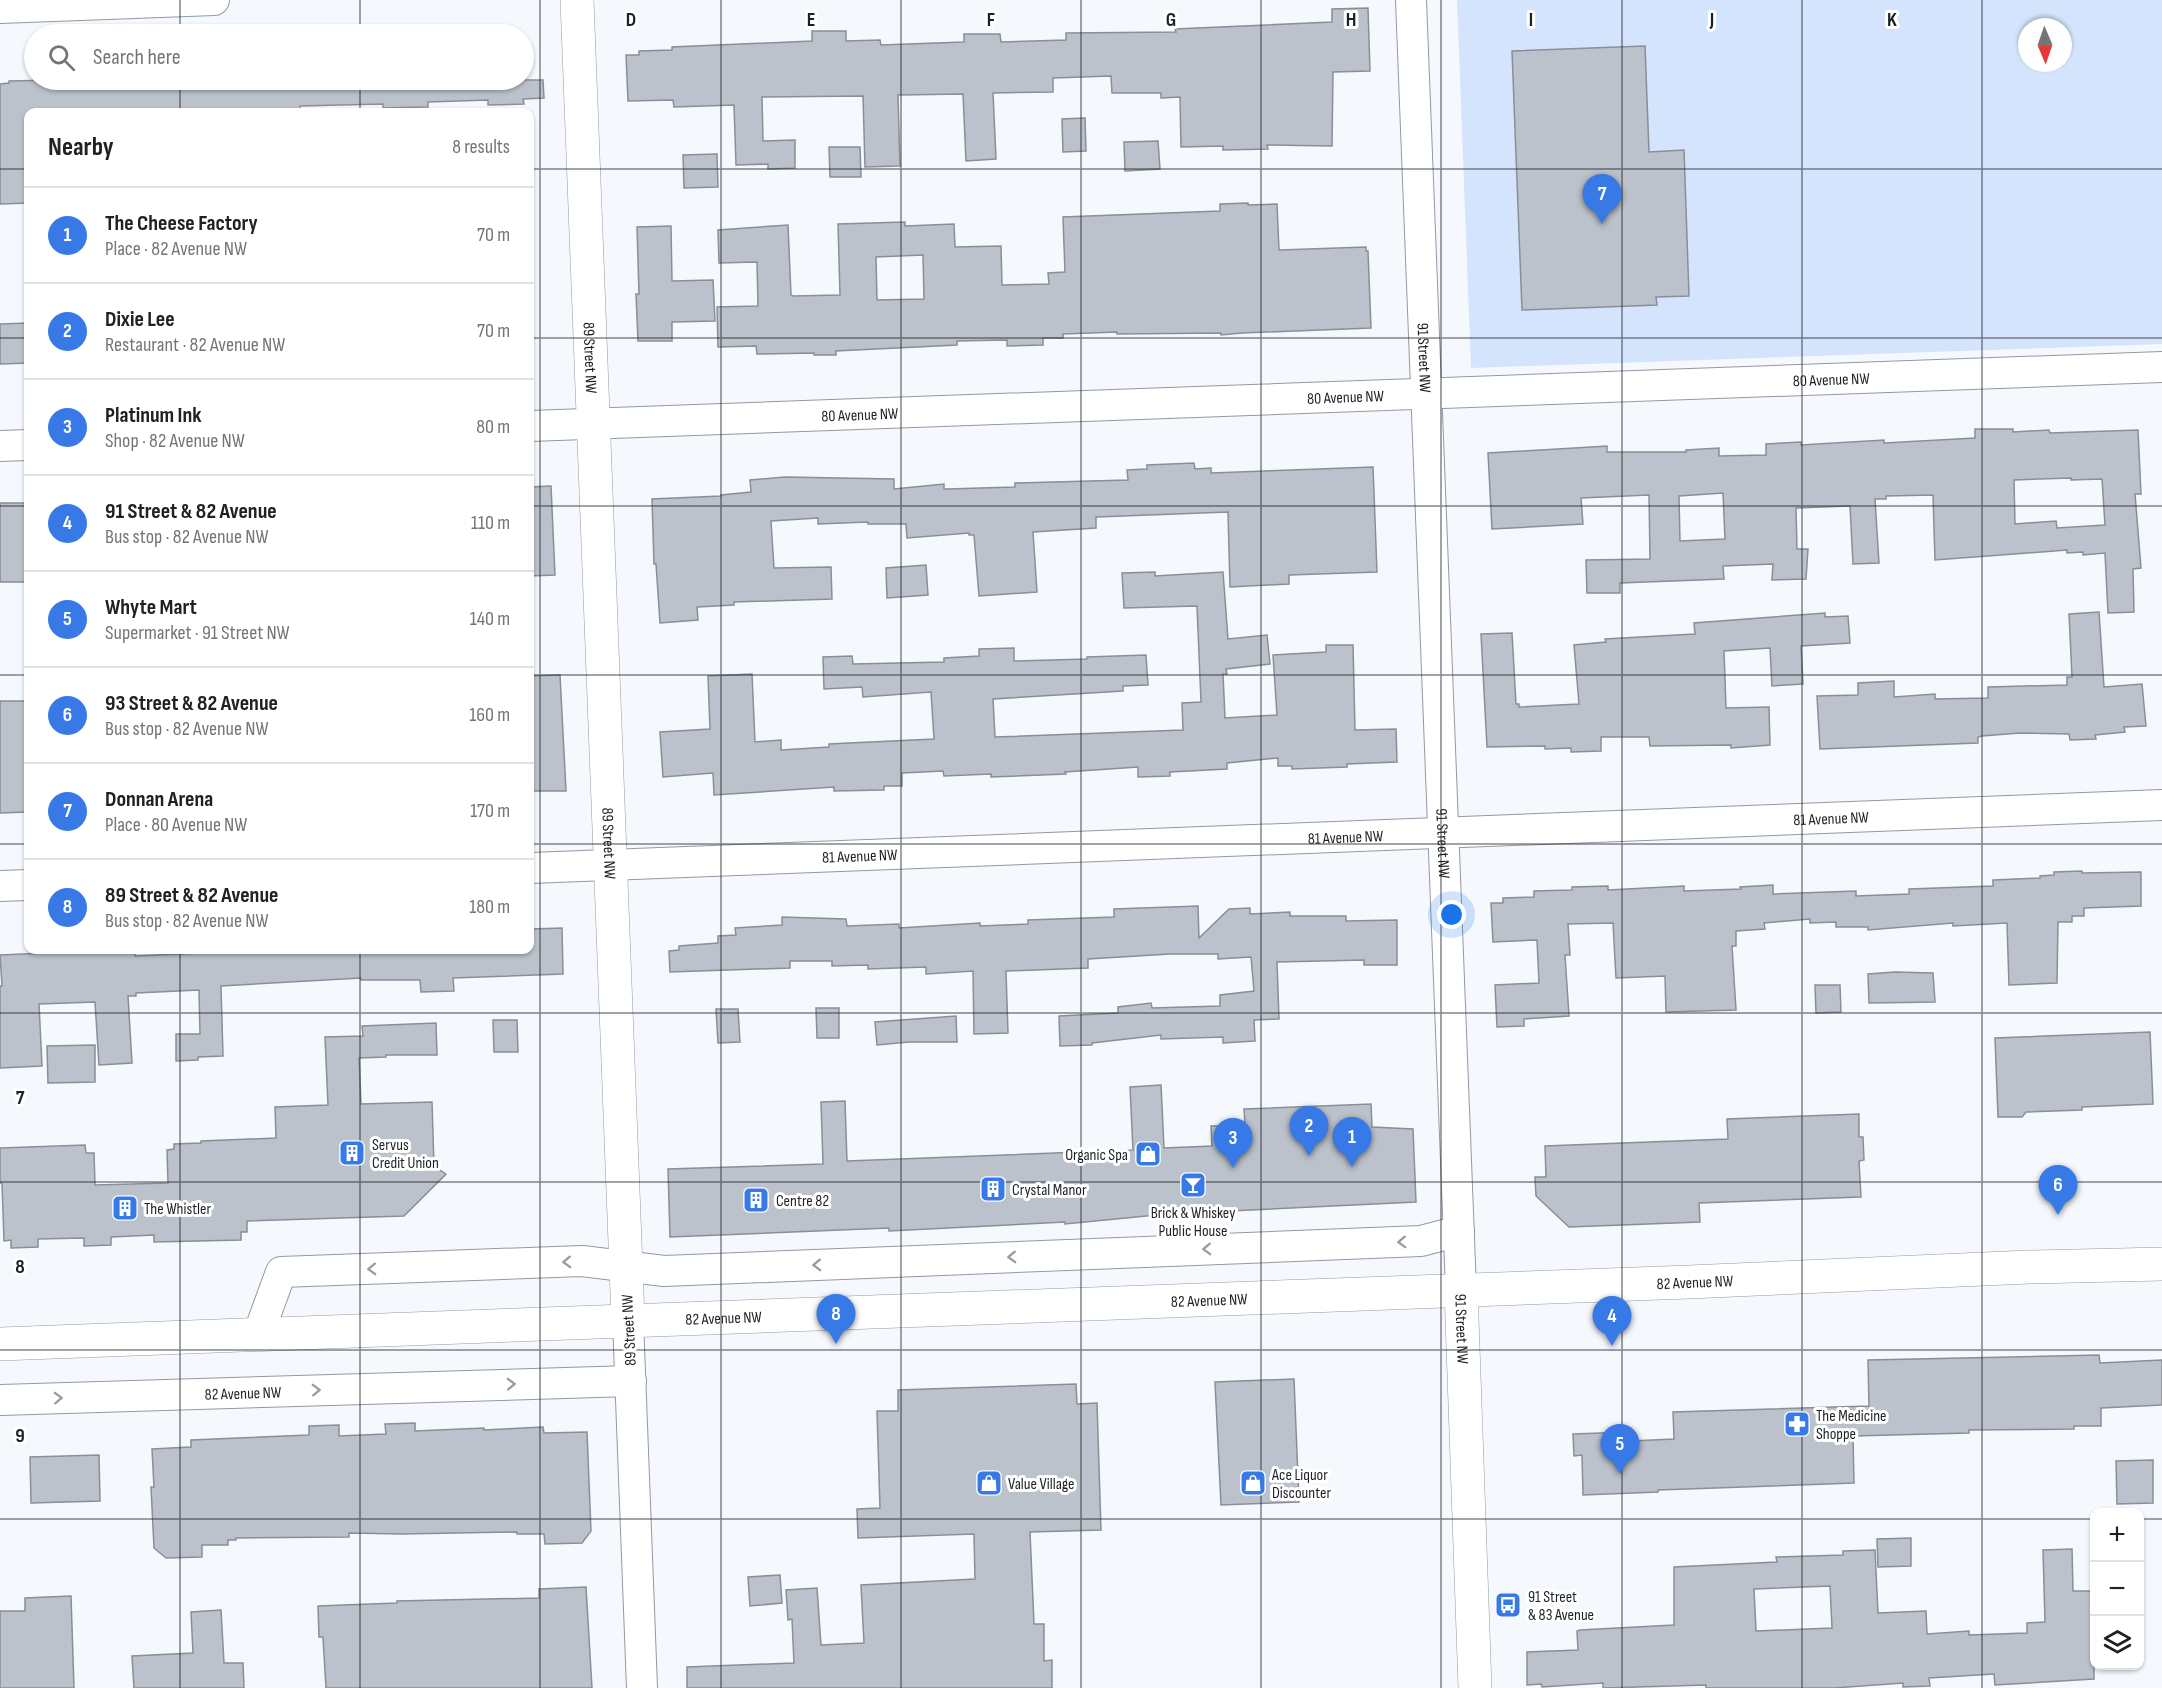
<!DOCTYPE html>
<meta charset="utf-8">
<style>
body{margin:0;font-family:"Sofia Sans Condensed",sans-serif;background:#f2f2f2;color:#202124}
.controls{position:absolute;right:18px;bottom:18px;display:grid;overflow:hidden;border-radius:12px;box-shadow:0 2px 4px #0004}
.controls button{width:54px;height:54px;display:grid;place-items:center;padding:0;border:0;border-bottom:2px solid #e0e0e0;background:#fff;color:#202124;font:30px sans-serif}
.compass{position:absolute;left:2018px;top:18px;width:54px;height:54px;border-radius:50%;background:#fff;box-shadow:0 2px 4px #0004;rotate:178deg}
.you{position:absolute;left:1452px;top:915px;width:21px;height:21px;margin:-15px;border:4px solid #fff;border-radius:50%;background:#1a73e8;box-shadow:0 0 0 9px #1a73e833}
.badge{display:grid;place-items:center;width:39px;height:39px;border-radius:50%;background:#3679e7;color:#fff;font-size:20px;font-weight:700}
.pin{position:absolute;translate:-50% -50px;filter:drop-shadow(0 2px 3px #0008)}
.pin::after{content:'';position:absolute;top:32px;width:21px;height:18px;background:inherit;clip-path:polygon(0 0,100% 0,50% 100%)}
.list{margin:0;padding:0;list-style:none}
h2{display:flex;justify-content:space-between;align-items:center;height:78px;margin:0;padding:0 24px;font-size:26px}
h2 small{font-size:20px;font-weight:400;color:#757577}
.list li{display:grid;grid-template-columns:39px 1fr auto;gap:18px;align-items:center;box-sizing:border-box;height:96px;padding:0 24px;border-top:2px solid #e0e0e0}
.list b{display:block;font-size:22px;white-space:nowrap}
.list p{margin:0;font-size:20px;white-space:nowrap;color:#757577}
.list em{font-size:20px;font-style:normal;color:#757577}
.icon{flex:none;width:33px;height:33px;fill:none;stroke:currentColor;stroke-width:2;stroke-linecap:round;stroke-linejoin:round}
.map{position:relative;flex:none;width:2162px;height:1688px;overflow:hidden}
.search{position:absolute;background:#fff;box-shadow:0 2px 4px #0004;left:24px;top:24px;width:510px;height:66px;display:flex;align-items:center;gap:15px;box-sizing:border-box;padding:0 21px;border-radius:33px;color:#757577;font-size:22px}
.panel{position:absolute;background:#fff;box-shadow:0 2px 4px #0004;left:24px;top:108px;width:510px;height:846px;border-radius:12px}
.map>svg:first-child{display:block}
.green{fill:#d4e4fc;fill-rule:evenodd}
.building{fill:#bcc2cb;stroke:#898e97;stroke-width:1.5;fill-rule:evenodd}
.lines{fill:none;stroke-linecap:round;stroke-linejoin:round}
.minor-casing{stroke:#9399a1;stroke-width:32}
.tertiary-casing{stroke:#9399a1;stroke-width:34}
.secondary-casing{stroke:#9399a1;stroke-width:34}
.minor{stroke:#fff;stroke-width:30}
.tertiary{stroke:#fff;stroke-width:33}
.secondary{stroke:#fff;stroke-width:33}
.oneway{stroke:#9a9b9c}
.grid{fill:none;stroke:#1e2124;stroke-width:1.5;stroke-opacity:0.55}
.labels{text-anchor:middle;stroke-width:6;stroke-linejoin:round;paint-order:stroke}
.street-label{font-size:16px;fill:#1e2124;stroke:#fff}
.poi-label{font-size:16px;fill:#1e2124;stroke:#fff;text-anchor:start}
.grid-label{font-size:20px;text-anchor:middle;font-weight:bold;fill:#1e2124;stroke:#fff;stroke-width:6;stroke-linejoin:round;paint-order:stroke}
</style>
<div class="map">
<svg width="2162" height="1688" viewBox="0 0 2162 1688">
<rect width="100%" height="100%" fill="#f5f9fe"/>
<path class="green" d="M1457 0H2162V344L1471 368ZM2027 27H2063V63H2027Z"/>
<path class="building" d="M1368 8 1370 71 1333 72 1332 146 1267 145 1268 149 1223 150V146L1181 147 1180 97 1161 98V93H1112L1111 76 1053 78V92L993 93 996 159 966 161 963 94 898 95 900 166 865 167 863 96 762 97 763 141 795 140V168L768 169V164L736 165 734 105 674 107 673 100 628 101 626 55H639V51L672 50V47L812 41V31H846V41L880 40 881 45 964 42V34H1000L1001 42 1066 40V33L1176 32 1175 29 1332 22V9Z
M1645 46 1649 152 1684 150 1689 296 1656 297 1657 305 1522 310 1512 51Z
M56 80V83L115 81V80H543L544 98 523 99 524 104 488 105V100L428 102V107L383 108V104L300 106V112H169V111L28 112V203L0 204V84L9 83V81Z
M1085 118 1086 151 1063 152 1062 119Z
M1158 141 1160 169 1125 171 1124 142Z
M829 147H860L861 177H830Z
M717 154 718 187 684 188 683 155Z
M1248 203V205L1277 204 1279 250 1366 247V251H1368L1371 328 1242 333 1221 335V333L1117 334V332L1063 334V338H1043V345L1007 346V340L957 341V345L836 351V355H814V353L757 354 756 346 718 347 717 307 758 306 757 262 719 263 718 230 788 225 791 295 793 296 840 295 838 224 905 222V226L954 224 955 247 1001 246 1002 285 1049 284 1048 273 1065 272 1063 217 1220 211V204ZM923 255 924 299 877 300 876 257Z
M671 226 672 281 713 280 715 321 672 322V341H638L636 294H639L637 227Z
M28 323V363L0 364V324Z
M1975 429H2013V432L2049 430 2050 433 2138 430 2141 494H2135L2141 568 2133 569 2134 612 2108 613 2105 553 2083 555V552L2067 553V550L1935 560 1933 495 1886 496V499H1875L1879 563 1853 564 1850 506 1796 508 1797 549H1808L1806 579 1772 580 1773 564 1723 566 1724 579 1620 583V593H1587L1586 560 1650 559 1649 495 1581 498 1583 524 1492 529 1488 453 1607 446V452H1686V450L1719 448V456L1766 455V444L1801 442V445L1884 440V443L1975 438ZM2071 478V480L2102 479 2105 525 2057 528 2056 521 2015 524 2014 480ZM1723 493 1725 539 1680 541 1679 496Z
M1194 463 1195 469 1211 468V473L1373 467 1377 572 1289 575V584L1230 587 1228 512 1096 517V528L1033 532 1037 592 979 596 974 535H969V533L907 538 906 524H868V522L818 524V518L771 521 774 568 831 567 832 599 734 602V605L697 607 698 620 660 623 656 564H654L652 499 721 496V495L751 492 750 480 785 477 894 479V489L944 484V489H947L1015 487V483L1128 480 1127 470 1147 469V465Z
M551 486 555 575 530 576V487Z
M0 503H28V582H0Z
M926 565 928 595 887 598 886 568Z
M1155 572V576L1223 572 1228 639 1267 635 1270 664 1226 669 1227 674H1223L1225 718 1277 715 1273 655 1326 652V645H1353L1355 730 1396 729 1397 762 1347 764V767L1292 769V766H1278V758L1227 763V769L1170 772V776L1138 777V767L1065 772 1066 774 991 777V774L944 776 943 771 902 773V786H884V790L834 791V787L714 795 713 773 663 777 660 732 710 729 708 676 752 674 755 742 781 740V750L829 747V744L934 739 931 692 863 697 862 687 824 689 823 657 852 656 853 664 944 662V658L979 656V649L1014 648V661L1087 659V657L1146 655 1148 685 1123 686V691L993 699 995 737 1183 730 1182 703 1201 702 1197 606 1124 608 1122 573Z
M2099 612 2104 687 2142 684 2146 726 2124 727 2125 732 2095 735 2096 739 2070 740 2069 734 2020 733 1982 736 1978 737V743L1820 749 1817 696 1858 695V683L1894 681V697L1935 694V699L1988 698V687L2067 685V677H2072L2069 614Z
M1825 613V617L1848 616 1850 643 1801 646 1803 684 1772 686 1770 648 1724 651 1726 708 1769 707 1770 745 1731 748V745L1650 746 1649 737H1601V751L1571 752V748L1545 749V746L1487 747 1481 634 1512 633 1516 704H1519V707L1579 704 1574 645 1606 642 1605 639 1695 634 1694 623Z
M560 675 566 791H530V735H531L530 676Z
M0 701H28V812L0 813Z
M2082 871V873L2141 872V906L2084 908V916H2072V922H2058L2057 983 2009 985 2007 923 1953 926V923L1868 930V927H1836V922L1810 923V919L1764 923 1765 929 1736 931V946H1732L1736 1010 1666 1012 1665 976 1616 978 1613 923 1568 924 1570 955H1565L1569 1016 1524 1019V1026L1497 1027 1495 985 1539 983 1537 940 1493 942 1491 903H1503V898L1534 897V891L1572 890V887L1608 886V890L1684 886V891L1741 889 1740 887 1773 885V894L1856 891V896L1909 894V889L1993 886V880L2040 878V876L2054 875V872Z
M1198 906 1199 938 1229 909 1250 908V914L1290 912V916H1346V921L1397 920V965H1364V960L1277 962 1279 1019 1254 1020 1255 1041 1223 1043V1037L1161 1039V1035L1092 1043V1045L1060 1046 1059 1016 1118 1013V1007L1151 1003 1152 1008 1220 1006V995L1254 991 1251 957 1218 959V954H1170L1088 959V968L1006 971 1008 1033 974 1034 973 971 926 974V967L868 969V965L832 966V961H790V968L670 972 669 951 679 950V946L718 943V936L736 935 735 928 782 925V917L846 919 847 926 899 924V928L980 923V926L1028 924V920L1114 917V909Z
M562 928 563 974 453 978 454 991 421 992 420 980H361V978L221 986 223 1056 198 1057V1060L176 1061V1034H200L199 990 136 993V996H128L132 1063 99 1065 95 1002 39 1004 42 1066 0 1068V986H2L0 955 47 953V950H85V953L135 952V956L203 953V950H530V929Z
M1895 972 1933 973 1935 1002 1869 1003 1868 974Z
M1815 985H1840L1841 1012 1816 1013Z
M816 1008H839V1038H817Z
M716 1009H738L740 1042 718 1043Z
M956 1016 957 1042H909L877 1045 875 1022Z
M493 1020H517L518 1052H494Z
M436 1023 437 1055H386V1057L359 1058 361 1104 432 1102 434 1166 446 1174 404 1216 247 1221V1232H241V1240L154 1242V1235L111 1237V1245L84 1246V1238L38 1239V1247L11 1248V1240L4 1241 2 1183H0V1148L85 1145 86 1153H94L95 1185 168 1183 167 1150 174 1149V1144L201 1143V1141L276 1138 275 1107 328 1105 325 1037 363 1036 362 1026Z
M2150 1032 2153 1104 2082 1107V1110L2026 1112 2022 1117H1998L1995 1038Z
M95 1045V1082L48 1083 47 1046Z
M1161 1085 1164 1148 1212 1146 1211 1126 1245 1125 1244 1109 1371 1104 1372 1127 1413 1129 1416 1202 1167 1214 1065 1224V1222L889 1231V1228L670 1237 668 1169 823 1164 821 1102 845 1101 847 1161 1133 1150 1130 1087Z
M1859 1114V1137H1863L1864 1160 1859 1161 1861 1197 1699 1203 1700 1222 1569 1227 1536 1196 1535 1177H1546L1545 1146 1728 1139 1727 1119Z
M2099 1355 2100 1363 2162 1360V1405L2101 1408V1426H2074V1429L1969 1430V1433L1853 1436 1854 1483 1658 1490V1492L1583 1495 1582 1455 1574 1456 1573 1434 1630 1432 1631 1441 1674 1439 1673 1412 1869 1406 1868 1360Z
M1294 1379 1299 1502 1221 1505 1215 1382Z
M1076 1384 1077 1404 1097 1403 1101 1530 1030 1532 1034 1624H1044V1661L1052 1660V1688H687V1667L794 1663 792 1619 788 1620 786 1590 817 1588 821 1645 864 1643 861 1585 975 1579 974 1534 858 1538 857 1509 880 1508 877 1411H898V1390Z
M415 1423V1431L484 1428V1430L543 1427 544 1433 587 1432 591 1531 582 1543 545 1544 544 1534H517V1532L402 1534 349 1533V1537L236 1538V1540H228V1545H202V1557L166 1558 154 1548 151 1487H154L152 1449 191 1447V1440L309 1435V1426L339 1425V1436L386 1434 385 1424Z
M99 1455 100 1501 31 1503 30 1457Z
M2153 1460V1503L2117 1504 2116 1461Z
M1911 1538V1566L1878 1567 1877 1539Z
M2072 1549 2073 1591H2094V1679L1995 1685 1994 1674 1929 1678 1930 1686 1903 1687V1683L1834 1688H1706V1685L1603 1688V1683L1542 1687 1541 1684 1527 1685V1652L1578 1650 1577 1631 1580 1630 1674 1625V1567L1777 1562 1776 1557 1843 1555V1551L1875 1550 1878 1613 1926 1611 1927 1634 1969 1631V1635L2027 1633V1623L2045 1622 2043 1550ZM1830 1586 1832 1628 1756 1631 1754 1589Z
M780 1575 782 1603 750 1606 748 1577Z
M586 1587 592 1688H326L323 1637H319L318 1606 397 1603V1601L539 1598V1589Z
M71 1596 74 1688H0V1611H25V1598Z
M221 1610 224 1663H243L244 1688H134L132 1656 193 1653 191 1612Z"/>
<g class="lines">
<g class="minor-casing">
<g id="minor">
<path id="s1" d="M1411 0 1461 1290"/>
<path d="M0 8 214 0"/>
<path id="s2" d="M530 426 2162 367"/>
<path d="M0 446 28 445"/>
<path id="s3" d="M530 868 2162 805"/>
<path d="M0 886 28 885"/>
<path d="M628 1320 642 1688"/>
<path d="M258 1335 281 1272 582 1261 664 1271 1421 1241 1459 1231"/>
<path id="s4" d="M0 1400 631 1381"/>
</g>
</g>
<g class="tertiary-casing">
<g id="tertiary">
<path id="s5" d="M577 0 628 1320"/>
<path id="s6" d="M1461 1290 1475 1688"/>
</g>
</g>
<g class="secondary-casing">
<g id="secondary">
<path id="s7" d="M0 1344 1689 1282 2029 1267 2162 1264"/>
</g>
</g>
<use href="#minor" class="minor"/>
<use href="#tertiary" class="tertiary"/>
<use href="#secondary" class="secondary"/>
</g>
<defs><path id="oneway-chevron" d="M-2-3.5L2.5 0L-2 3.5" fill="none" stroke-width="1.6" stroke-linecap="round" stroke-linejoin="round" transform="scale(1.5)"/></defs>
<g class="oneway">
<use href="#oneway-chevron" transform="translate(1402 1242) rotate(178)"/>
<use href="#oneway-chevron" transform="translate(1207 1249) rotate(178)"/>
<use href="#oneway-chevron" transform="translate(1012 1257) rotate(178)"/>
<use href="#oneway-chevron" transform="translate(567 1262) rotate(178)"/>
<use href="#oneway-chevron" transform="translate(817 1265) rotate(178)"/>
<use href="#oneway-chevron" transform="translate(372 1269) rotate(178)"/>
<use href="#oneway-chevron" transform="translate(511 1384) rotate(-2)"/>
<use href="#oneway-chevron" transform="translate(316 1390) rotate(-2)"/>
<use href="#oneway-chevron" transform="translate(58 1398) rotate(-2)"/>
</g>
<path class="grid" d="M180 0V34M360 0V34M540 0V1688M721 0V1688M901 0V1688M1081 0V1688M1261 0V1688M1441 0V1688M1622 0V1688M1802 0V1688M1982 0V1688M180 80V112M360 80V112M0 169H28M530 169H2162M0 338H28M530 338H2162M0 506H28M530 506H2162M0 675H28M530 675H2162M0 844H28M530 844H2162M180 950V1688M360 950V1688M0 1013H2162M0 1182H2162M0 1350H2162M0 1519H2094M2140 1519H2162"/>
<defs>
<g id="building-square" transform="scale(1.35)"><rect x="-9" y="-9" width="18" height="18" rx="4" fill="#3679e7" stroke="#fff"/><path d="M-4-6H4V6H1V3H-1V6H-4ZM-2.5-4.3h1.7v1.8h-1.7ZM.8-4.3h1.7v1.8H.8ZM-2.5-1h1.7V.8h-1.7ZM.8-1h1.7V.8H.8Z" fill="#fff"/></g>
<g id="shop-square" transform="scale(1.35)"><rect x="-9" y="-9" width="18" height="18" rx="4" fill="#3679e7" stroke="#fff"/><path d="M-5-2.5h2.3a2.7 3.5 0 0 1 5.4 0H5L5.5 6h-11ZM-1.5-2.5h3a1.5 2.3 0 0 0-3 0Z" fill="#fff"/></g>
<g id="bar-square" transform="scale(1.35)"><rect x="-9" y="-9" width="18" height="18" rx="4" fill="#3679e7" stroke="#fff"/><path d="M-6-5H6L.8 .8V4.5H3.5V6h-7V4.5H-.8V.8Z" fill="#fff"/></g>
<g id="pharmacy-square" transform="scale(1.35)"><rect x="-9" y="-9" width="18" height="18" rx="4" fill="#3679e7" stroke="#fff"/><path d="M-2-6h4v4h4v4h-4v4h-4v-4h-4v-4h4Z" fill="#fff"/></g>
<g id="bus-square" transform="scale(1.35)"><rect x="-9" y="-9" width="18" height="18" rx="4" fill="#3679e7" stroke="#fff"/><path d="M-5-6H5V4H4V6H2V4H-2V6H-4V4H-5ZM-3.5-4V0h7V-4ZM-3.5 1.2v1.5H-2V1.2ZM2 1.2v1.5H3.5V1.2Z" fill="#fff"/></g>
</defs>
<g fill-rule="evenodd">
<use href="#building-square" x="352" y="1153"/>
<use href="#shop-square" x="1148" y="1154"/>
<use href="#bar-square" x="1193" y="1185"/>
<use href="#building-square" x="993" y="1189"/>
<use href="#building-square" x="756" y="1200"/>
<use href="#building-square" x="125" y="1208"/>
<use href="#pharmacy-square" x="1797" y="1424"/>
<use href="#shop-square" x="989" y="1483"/>
<use href="#shop-square" x="1253" y="1483"/>
<use href="#bus-square" x="1508" y="1605"/>
</g>
<g class="labels">
<g class="street-label">
<text dy="6" stroke="none"><textPath href="#s5" startOffset="358">89 Street NW</textPath></text>
<text dy="6" stroke="none"><textPath href="#s1" startOffset="358">91 Street NW</textPath></text>
<text dy="6" stroke="none"><textPath href="#s2" startOffset="1302">80 Avenue NW</textPath></text>
<text dy="6" stroke="none"><textPath href="#s2" startOffset="816">80 Avenue NW</textPath></text>
<text dy="6" stroke="none"><textPath href="#s2" startOffset="330">80 Avenue NW</textPath></text>
<text dy="6" stroke="none"><textPath href="#s3" startOffset="1302">81 Avenue NW</textPath></text>
<text dy="6" stroke="none"><textPath href="#s3" startOffset="816">81 Avenue NW</textPath></text>
<text dy="6" stroke="none"><textPath href="#s5" startOffset="844">89 Street NW</textPath></text>
<text dy="6" stroke="none"><textPath href="#s1" startOffset="844">91 Street NW</textPath></text>
<text dy="6" stroke="none"><textPath href="#s3" startOffset="330">81 Avenue NW</textPath></text>
<text dy="6" stroke="none"><textPath href="#s7" startOffset="1696">82 Avenue NW</textPath></text>
<text dy="6" stroke="none"><textPath href="#s7" startOffset="1210">82 Avenue NW</textPath></text>
<text dy="6" stroke="none"><textPath href="#s7" startOffset="724">82 Avenue NW</textPath></text>
<text transform="translate(628 1330) rotate(-93)" y="6">89 Street NW</text>
<text dy="6" stroke="none"><textPath href="#s6" startOffset="39">91 Street NW</textPath></text>
<text dy="6" stroke="none"><textPath href="#s4" startOffset="243">82 Avenue NW</textPath></text>
</g>
<g class="poi-label">
<text x="372" y="1150">Servus<tspan x="372" dy="18">Credit Union</tspan></text>
<text x="1128" y="1160" text-anchor="end">Organic Spa</text>
<text x="1012" y="1195">Crystal Manor</text>
<text x="776" y="1206">Centre 82</text>
<text x="144" y="1214">The Whistler</text>
<text x="1193" y="1218" text-anchor="middle">Brick &amp; Whiskey<tspan x="1193" dy="18">Public House</tspan></text>
<text x="1816" y="1421">The Medicine<tspan x="1816" dy="18">Shoppe</tspan></text>
<text x="1272" y="1480">Ace Liquor<tspan x="1272" dy="18">Discounter</tspan></text>
<text x="1008" y="1489">Value Village</text>
<text x="1528" y="1602">91 Street<tspan x="1528" dy="18">&amp; 83 Avenue</tspan></text>
</g>
</g>
<g class="grid-label">
<text x="631" y="26">D</text>
<text x="811" y="26">E</text>
<text x="991" y="26">F</text>
<text x="1171" y="26">G</text>
<text x="1351" y="26">H</text>
<text x="1531" y="26">I</text>
<text x="1712" y="26">J</text>
<text x="1892" y="26">K</text>
<text x="20" y="1104">7</text>
<text x="20" y="1273">8</text>
<text x="20" y="1442">9</text>
</g>
</svg>
<div class="controls">
<button>+</button>
<button>−</button>
<button><svg class="icon" aria-label="layers" viewBox="0 0 24 24"><path d="M12 4l9 5-9 5-9-5zM3 14l9 5 9-5"/></svg></button>
</div>
<svg class="compass" viewBox="-18 -18 36 36"><path d="M0-13l5 13h-10z" fill="#e53935"/><path d="M0 13l5-13h-10z" fill="#757577"/></svg>
<div class="you"></div>
<div class="pin badge" style="left:1352px;top:1167px">1</div>
<div class="pin badge" style="left:1309px;top:1156px">2</div>
<div class="pin badge" style="left:1233px;top:1168px">3</div>
<div class="pin badge" style="left:1612px;top:1346px">4</div>
<div class="pin badge" style="left:1620px;top:1474px">5</div>
<div class="pin badge" style="left:2058px;top:1215px">6</div>
<div class="pin badge" style="left:1602px;top:224px">7</div>
<div class="pin badge" style="left:836px;top:1344px">8</div>
<div class="search"><svg class="icon" aria-label="search" viewBox="0 0 24 24"><circle cx="10" cy="10" r="6"/><path d="M15 15l6 6"/></svg>Search here</div>
<section class="panel">
<h2>Nearby<small>8 results</small></h2>
<ul class="list">
<li><span class="badge">1</span><div><b>The Cheese Factory</b><p>Place · 82 Avenue NW</p></div><em>70 m</em></li>
<li><span class="badge">2</span><div><b>Dixie Lee</b><p>Restaurant · 82 Avenue NW</p></div><em>70 m</em></li>
<li><span class="badge">3</span><div><b>Platinum Ink</b><p>Shop · 82 Avenue NW</p></div><em>80 m</em></li>
<li><span class="badge">4</span><div><b>91 Street &amp; 82 Avenue</b><p>Bus stop · 82 Avenue NW</p></div><em>110 m</em></li>
<li><span class="badge">5</span><div><b>Whyte Mart</b><p>Supermarket · 91 Street NW</p></div><em>140 m</em></li>
<li><span class="badge">6</span><div><b>93 Street &amp; 82 Avenue</b><p>Bus stop · 82 Avenue NW</p></div><em>160 m</em></li>
<li><span class="badge">7</span><div><b>Donnan Arena</b><p>Place · 80 Avenue NW</p></div><em>170 m</em></li>
<li><span class="badge">8</span><div><b>89 Street &amp; 82 Avenue</b><p>Bus stop · 82 Avenue NW</p></div><em>180 m</em></li>
</ul>
</section>
</div>
